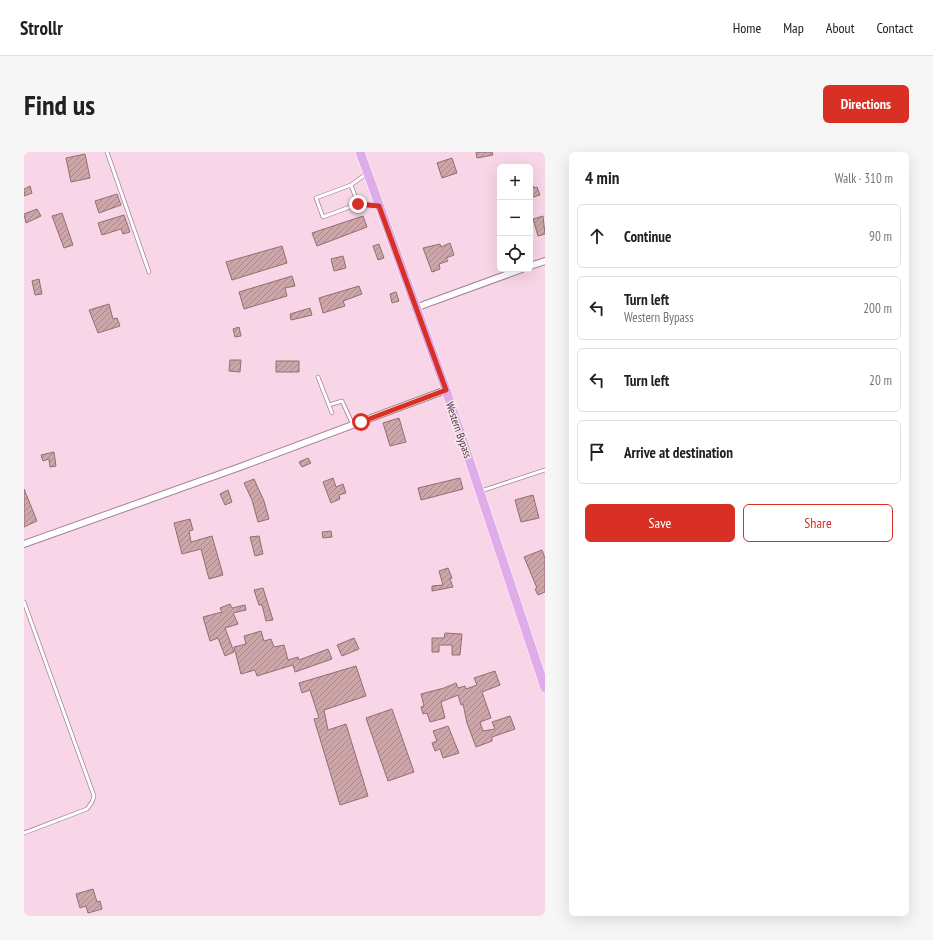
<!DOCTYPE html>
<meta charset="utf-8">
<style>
body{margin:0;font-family:"PT Sans Narrow",sans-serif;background:#f6f6f6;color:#202124}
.controls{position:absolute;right:12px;top:12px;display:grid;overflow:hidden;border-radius:6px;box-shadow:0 4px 16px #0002}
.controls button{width:36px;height:36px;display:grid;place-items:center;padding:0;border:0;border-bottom:1px solid #e0e0e0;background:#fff;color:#202124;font:20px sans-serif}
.stop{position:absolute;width:12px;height:12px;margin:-9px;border:3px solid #d93025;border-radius:50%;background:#fff}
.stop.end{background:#d93025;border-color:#fff;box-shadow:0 1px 4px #0008}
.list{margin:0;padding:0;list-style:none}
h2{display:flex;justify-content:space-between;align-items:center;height:52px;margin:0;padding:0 16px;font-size:17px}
h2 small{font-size:13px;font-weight:400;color:#757577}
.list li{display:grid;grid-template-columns:26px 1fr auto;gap:12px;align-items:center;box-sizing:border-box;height:64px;margin:0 8px 8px;padding:0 8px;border:1px solid #e0e0e0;border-radius:6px}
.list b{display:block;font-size:15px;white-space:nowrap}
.list p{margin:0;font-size:13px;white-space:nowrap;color:#757577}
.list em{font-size:13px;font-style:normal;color:#757577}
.actions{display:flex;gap:8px;padding:12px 16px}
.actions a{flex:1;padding:9px 0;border:1px solid #d93025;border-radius:6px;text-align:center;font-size:14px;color:#d93025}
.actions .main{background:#d93025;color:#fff}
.icon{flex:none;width:22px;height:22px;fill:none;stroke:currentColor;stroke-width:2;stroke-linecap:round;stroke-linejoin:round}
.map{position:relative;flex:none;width:521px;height:764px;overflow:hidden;border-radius:6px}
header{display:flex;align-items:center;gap:24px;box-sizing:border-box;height:56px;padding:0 20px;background:#fff;border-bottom:1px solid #e0e0e0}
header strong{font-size:19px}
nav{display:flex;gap:22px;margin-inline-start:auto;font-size:14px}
.intro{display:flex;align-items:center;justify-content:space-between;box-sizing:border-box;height:96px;padding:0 24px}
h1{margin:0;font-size:28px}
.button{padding:10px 18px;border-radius:6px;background:#d93025;color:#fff;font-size:14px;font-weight:700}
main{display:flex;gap:24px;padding:0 24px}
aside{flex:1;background:#fff;border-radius:6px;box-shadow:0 4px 16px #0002}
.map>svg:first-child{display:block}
.building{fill:url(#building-hatch);stroke:#926e71}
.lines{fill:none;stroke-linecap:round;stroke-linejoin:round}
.lane-casing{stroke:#a48394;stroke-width:4.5}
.street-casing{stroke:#a48394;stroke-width:8}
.primary-casing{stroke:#fff;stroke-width:10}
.lane{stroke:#fff;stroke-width:3}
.street{stroke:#fff;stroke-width:6}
.primary{stroke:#deade9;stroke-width:9}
.route{stroke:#d93025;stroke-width:5}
.labels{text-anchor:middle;stroke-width:3;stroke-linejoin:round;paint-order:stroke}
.street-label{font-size:11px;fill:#42343b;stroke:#fde7f2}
</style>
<header>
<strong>Strollr</strong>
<nav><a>Home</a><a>Map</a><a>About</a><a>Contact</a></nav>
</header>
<div class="intro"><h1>Find us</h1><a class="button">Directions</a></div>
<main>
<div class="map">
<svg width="521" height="764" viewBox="0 0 521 764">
<defs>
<pattern id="building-hatch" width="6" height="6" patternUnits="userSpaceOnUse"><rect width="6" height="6" fill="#cda6a9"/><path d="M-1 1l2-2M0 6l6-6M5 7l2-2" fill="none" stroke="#a8888b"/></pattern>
</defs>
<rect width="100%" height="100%" fill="#f9d6e7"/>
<path class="building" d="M452 0H468L469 3 453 6Z
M61 2 66 26 47 30 42 6Z
M428 6 433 21 418 26 413 11Z
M506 27 510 36 513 35 516 43 506 46Z
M6 34 8 41 0 44V37Z
M93 42 97 53 75 61 71 49Z
M13 57 17 64 2 71 0 62Z
M38 61 49 93 40 96 28 64Z
M100 63 106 80 99 82 97 77 78 83 74 71Z
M339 64 343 75 293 94 288 81Z
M519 64 521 82 514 84 509 67Z
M426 91 430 103 422 106 424 109 415 112 416 117 408 120 399 96 416 92 417 95Z
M355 92 360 106 354 108 349 94Z
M258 94 263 111 208 128 202 110Z
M319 104 322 116 310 119 307 107Z
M268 124 271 134 261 136 263 144 220 157 215 140Z
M15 127 18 142 11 143 8 129Z
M335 134 338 142 319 149 321 154 299 161 295 146Z
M372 140 375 149 368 151 366 142Z
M85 152 89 167 93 166 96 174 74 181 65 158Z
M286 156 288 163 267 168 266 162Z
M215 175 217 184 211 185 209 177Z
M206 208H217L216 220 205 219Z
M252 209H275V220H252Z
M375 266 382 290 366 294 359 271Z
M30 300 32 314 26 315 25 307 19 309 17 303Z
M284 306 287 311 278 315 275 310Z
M309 326 312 335 319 332 322 341 315 343 316 347 307 351 299 330Z
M436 326 439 337 397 348 394 336Z
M230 327 240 349 245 367 234 370 228 348 220 331Z
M0 337 13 369 0 375Z
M204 338 208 350 201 353 196 342Z
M509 343 515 366 497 370 491 348Z
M166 367 169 378 165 379 167 390 188 384 199 423 185 427 177 397 158 402 150 371Z
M307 379 308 385 299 386 298 380Z
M235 384 239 402 231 404 226 385Z
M518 398 521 406V440L514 443 511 437 513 436 500 405Z
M424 416 428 426 426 427 429 435 408 439V434L419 433 415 419Z
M239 436 249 468 242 469 238 453H235L230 438Z
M206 452 208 456 221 453 222 458 209 461 214 472 201 476 210 500 201 504 194 486 186 489 179 465 198 460 196 456Z
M237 479 240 489 247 487 250 495 260 493 264 508 274 505 275 508 304 497 308 507 271 520 269 513 233 524 231 518 217 522 210 495 222 492 220 484Z
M421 481 438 482 436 503H428V493H415V500H408V486H420Z
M330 486 335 497 318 504 313 493Z
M332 514 342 544 300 558 304 578 322 572 344 644 316 653 290 567 295 566 286 538 278 541 275 531Z
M471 519 476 533 458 540 467 566 456 570 459 579 471 577 468 570 486 564 491 577 468 585V589L452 595 443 571 439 552 437 553 434 543 417 550 421 566 406 570 403 561 399 562 397 555 400 554 397 542 420 536 432 531 434 536 441 534 442 537 453 533 450 526Z
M368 557 390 620 364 629 342 566Z
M424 574 435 601 419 606 416 597 411 599 408 591 413 589 409 579Z
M69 737 73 750 76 749 78 757 64 761 62 754 56 756 52 742Z"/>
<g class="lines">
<g class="lane-casing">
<path id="lane" d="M83 0 125 120
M342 22 327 33 292 46 299 65 334 52 353 54
M327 33 334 52
M294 225 308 261
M305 253 318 249 329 273
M457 339 521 318
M0 450 70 644 68 650 63 657 0 681"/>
</g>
<g class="street-casing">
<path id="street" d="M506 114 521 109
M391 156 498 117
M0 392 216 315 422 238"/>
</g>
<g class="primary-casing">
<path id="primary" d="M336 0 422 238 521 536"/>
</g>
<use href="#lane" class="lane"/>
<use href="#street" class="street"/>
<use href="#primary" class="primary"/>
</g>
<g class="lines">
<path class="route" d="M334 52 355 54 422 238 337 270"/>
</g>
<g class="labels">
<g class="street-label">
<text transform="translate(435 278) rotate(71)" y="4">Western Bypass</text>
</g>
</g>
</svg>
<div class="controls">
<button>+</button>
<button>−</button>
<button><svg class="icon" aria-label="locate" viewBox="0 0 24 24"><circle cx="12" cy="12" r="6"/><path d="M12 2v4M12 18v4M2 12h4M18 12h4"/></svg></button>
</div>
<div class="stop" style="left:337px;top:270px"></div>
<div class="stop end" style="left:334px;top:52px"></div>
</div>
<aside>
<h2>4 min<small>Walk · 310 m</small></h2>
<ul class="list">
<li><svg class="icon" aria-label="ahead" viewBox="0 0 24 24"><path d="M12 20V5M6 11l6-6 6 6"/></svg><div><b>Continue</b></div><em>90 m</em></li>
<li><svg class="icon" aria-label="left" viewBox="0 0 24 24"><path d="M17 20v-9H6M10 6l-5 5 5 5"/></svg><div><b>Turn left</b><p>Western Bypass</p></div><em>200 m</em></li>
<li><svg class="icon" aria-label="left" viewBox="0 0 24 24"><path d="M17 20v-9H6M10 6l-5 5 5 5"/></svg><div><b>Turn left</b></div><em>20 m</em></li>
<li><svg class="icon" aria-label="arrive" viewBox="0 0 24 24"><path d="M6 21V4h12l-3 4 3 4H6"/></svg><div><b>Arrive at destination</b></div></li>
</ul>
<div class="actions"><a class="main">Save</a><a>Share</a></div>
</aside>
</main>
